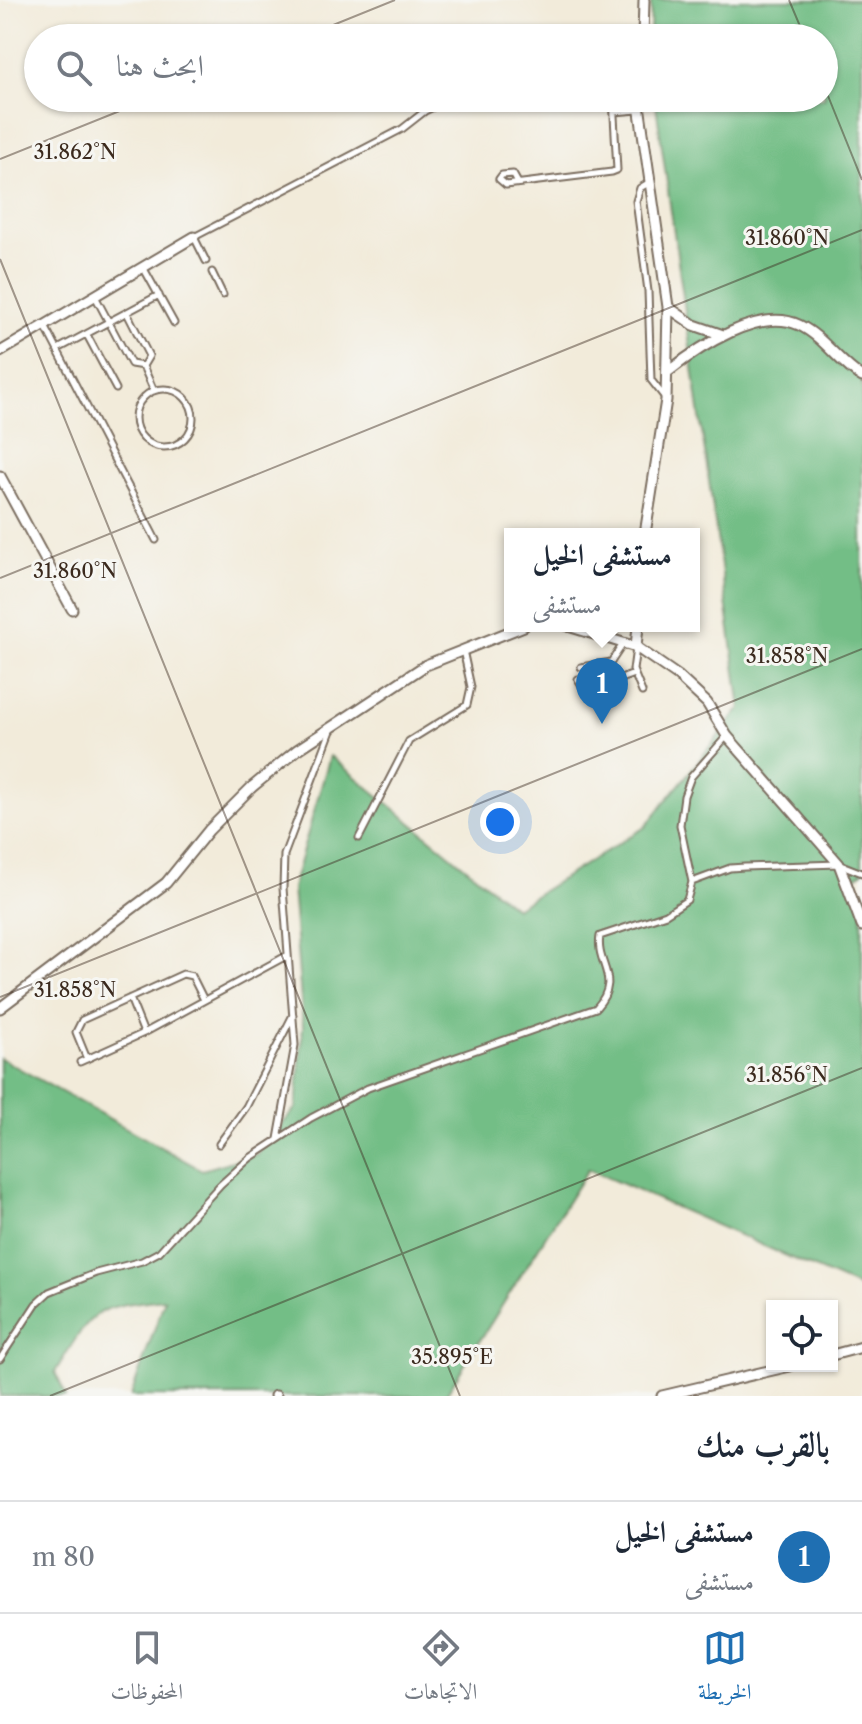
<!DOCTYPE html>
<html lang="ar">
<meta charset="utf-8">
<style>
body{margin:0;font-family:"Libre Caslon Text",Amiri,serif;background:#f2f2f3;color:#1f2937;direction:rtl}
.controls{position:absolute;right:24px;bottom:24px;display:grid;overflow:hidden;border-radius:0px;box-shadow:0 2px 6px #0004}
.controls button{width:72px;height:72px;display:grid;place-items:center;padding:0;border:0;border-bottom:2px solid #e0e1e3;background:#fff;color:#1f2937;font:40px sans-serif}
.you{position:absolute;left:500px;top:822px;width:28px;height:28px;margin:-20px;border:6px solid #fff;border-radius:50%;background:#1a73e8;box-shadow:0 0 0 12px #1a73e833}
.badge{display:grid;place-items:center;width:52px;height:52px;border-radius:50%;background:#1f6fb2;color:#fff;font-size:26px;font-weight:700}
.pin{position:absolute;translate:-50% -66px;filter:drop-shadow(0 2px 4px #0008)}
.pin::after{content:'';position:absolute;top:42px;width:28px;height:24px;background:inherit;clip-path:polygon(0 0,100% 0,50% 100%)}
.popup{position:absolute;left:504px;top:528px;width:196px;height:104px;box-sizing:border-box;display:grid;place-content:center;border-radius:0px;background:#fff;filter:drop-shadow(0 2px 6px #0005);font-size:26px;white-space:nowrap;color:#747a83}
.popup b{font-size:30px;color:#1f2937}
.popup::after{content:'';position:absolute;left:50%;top:100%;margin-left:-16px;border:16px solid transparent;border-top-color:#fff}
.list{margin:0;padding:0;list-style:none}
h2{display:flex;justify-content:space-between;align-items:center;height:104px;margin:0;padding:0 32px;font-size:34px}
h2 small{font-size:26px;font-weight:400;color:#747a83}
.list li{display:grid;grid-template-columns:52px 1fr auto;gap:24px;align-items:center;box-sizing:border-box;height:112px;padding:0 32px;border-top:2px solid #e0e1e3}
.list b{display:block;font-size:30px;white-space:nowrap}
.list p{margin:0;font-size:26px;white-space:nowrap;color:#747a83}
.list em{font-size:26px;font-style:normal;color:#747a83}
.icon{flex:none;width:44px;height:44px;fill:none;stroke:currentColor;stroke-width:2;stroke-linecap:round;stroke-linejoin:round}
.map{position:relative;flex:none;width:862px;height:1396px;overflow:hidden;direction:ltr}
.search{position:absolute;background:#fff;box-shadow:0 2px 6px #0004;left:24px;right:24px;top:24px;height:88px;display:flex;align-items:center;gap:20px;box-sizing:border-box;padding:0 28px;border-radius:44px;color:#747a83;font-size:30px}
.sheet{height:216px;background:#fff}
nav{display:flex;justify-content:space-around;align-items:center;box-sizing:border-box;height:112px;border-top:2px solid #e0e1e3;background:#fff;font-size:22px;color:#747a83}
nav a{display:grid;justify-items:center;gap:4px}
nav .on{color:#1f6fb2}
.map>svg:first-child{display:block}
.forest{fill:#73be86;stroke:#577452;stroke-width:2}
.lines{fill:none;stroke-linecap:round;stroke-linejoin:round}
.lane-casing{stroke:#7b6e60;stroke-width:9}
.street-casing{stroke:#7b6e60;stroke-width:13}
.lane{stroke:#fff;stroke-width:5}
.street{stroke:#fff;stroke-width:9}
.ticks{fill:none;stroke:#3b2a1e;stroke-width:2;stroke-opacity:0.45}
.ticks-label{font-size:20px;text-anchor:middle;fill:#3b2a1e;stroke:#f6f6f2;stroke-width:6;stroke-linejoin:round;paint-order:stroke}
</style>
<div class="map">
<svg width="862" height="1396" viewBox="0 0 862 1396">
<rect width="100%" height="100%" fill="#f6f6f2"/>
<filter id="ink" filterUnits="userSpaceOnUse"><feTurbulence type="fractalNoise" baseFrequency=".0125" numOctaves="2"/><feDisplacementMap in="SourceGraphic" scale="16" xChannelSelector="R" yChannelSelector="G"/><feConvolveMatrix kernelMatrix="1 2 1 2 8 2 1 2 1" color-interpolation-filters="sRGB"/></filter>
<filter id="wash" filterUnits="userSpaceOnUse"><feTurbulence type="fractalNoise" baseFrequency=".006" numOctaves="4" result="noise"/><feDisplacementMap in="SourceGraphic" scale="32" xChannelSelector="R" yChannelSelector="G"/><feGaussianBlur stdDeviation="1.8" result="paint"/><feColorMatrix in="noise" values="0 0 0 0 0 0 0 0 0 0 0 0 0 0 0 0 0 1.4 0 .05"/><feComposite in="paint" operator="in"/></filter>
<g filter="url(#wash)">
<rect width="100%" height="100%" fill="#f2ebda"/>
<path class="forest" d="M651 0H862V873L852 879 862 892V1289L588 1169 445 1396H131L165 1299C90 1307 94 1309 55 1372L66 1396H0V1058L202 1170 257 1154 296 1108 303 1026 292 888 330 756 515 908 645 827 741 708 655 98H824V38H650Z"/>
</g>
<g filter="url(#ink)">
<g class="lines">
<g class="lane-casing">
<path id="lane" d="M614 112 638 110
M650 182 640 188 636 201 648 291 651 380 666 399
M518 183 513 174 502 175 499 179 506 185 612 172 617 170 613 98
M206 261 194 237 402 129 425 111 453 98
M143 267 174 323
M212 272 223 295
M95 296 131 364 143 366 149 356 127 313
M45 326 156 540
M87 335 116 389
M58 349 159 295
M143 366 154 391
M135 418a29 29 0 1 1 58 0a29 29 0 1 1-58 0Z
M636 648 633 670 642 692
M581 667 611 662 623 644
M578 679 584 689 591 690 634 674
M359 838 409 741 467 705 471 687 463 650
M692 882 730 868 745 867 839 864 862 873
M130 998 144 1033
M87 1059 76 1032 82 1020 183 974 192 976 204 1000
M80 1062 144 1033 288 955
M278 1139 295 1045 283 888 284 855 332 728
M219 1144 246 1107 293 1015
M0 1359 36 1304 49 1292 96 1273 142 1261 159 1252 220 1185 250 1158 311 1118 368 1088 596 1008C623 978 595 965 600 936L666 914 687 900 692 882 680 825 684 796 691 777 727 736"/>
</g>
<g class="street-casing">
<path id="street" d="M643 38 644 0
M638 98 668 307 666 400 645 534
M668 307 694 325 723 335
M0 352 194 237
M669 371C698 348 760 306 799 325 824 337 839 363 862 377
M0 476 72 609
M568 626 636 647 678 676 707 703 727 736 839 864 862 926
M636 647 638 626
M0 1008 166 883 209 830 252 787 297 750 426 665 524 626
M832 1355 862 1347
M275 1396H276
M662 1396 790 1366"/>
</g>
<use href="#lane" class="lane"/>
<use href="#street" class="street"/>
</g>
</g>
<path class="ticks" d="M789 0 805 38M301 38 395 0M824 86 862 180M0 159 152 98M0 259 460 1396M0 578 862 230M0 997 862 649M50 1396 862 1068"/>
<g class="ticks-label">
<text x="75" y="159">31.862°N</text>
<text x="787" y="245">31.860°N</text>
<text x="75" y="578">31.860°N</text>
<text x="787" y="663">31.858°N</text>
<text x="75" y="997">31.858°N</text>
<text x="787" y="1082">31.856°N</text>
<text x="452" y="1364">35.895°E</text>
</g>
</svg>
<div class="controls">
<button><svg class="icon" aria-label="locate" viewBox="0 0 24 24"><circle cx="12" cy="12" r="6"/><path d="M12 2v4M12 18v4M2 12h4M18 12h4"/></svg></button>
</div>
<div class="you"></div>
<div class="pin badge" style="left:602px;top:724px">1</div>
<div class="popup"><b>مستشفى الخيل</b>مستشفى</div>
<div class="search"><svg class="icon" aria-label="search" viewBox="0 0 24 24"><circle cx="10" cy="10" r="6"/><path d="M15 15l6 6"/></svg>ابحث هنا</div>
</div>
<section class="sheet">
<h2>بالقرب منك<small></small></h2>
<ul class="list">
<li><span class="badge">1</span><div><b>مستشفى الخيل</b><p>مستشفى</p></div><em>80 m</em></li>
</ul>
</section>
<nav>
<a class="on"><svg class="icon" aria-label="map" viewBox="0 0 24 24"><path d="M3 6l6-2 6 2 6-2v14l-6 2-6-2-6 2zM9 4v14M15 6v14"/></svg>الخريطة</a>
<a><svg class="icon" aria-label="directions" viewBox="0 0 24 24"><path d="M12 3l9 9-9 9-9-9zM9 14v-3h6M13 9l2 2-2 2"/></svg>الاتجاهات</a>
<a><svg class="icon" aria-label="saved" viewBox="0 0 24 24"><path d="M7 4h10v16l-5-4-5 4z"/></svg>المحفوظات</a>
</nav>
